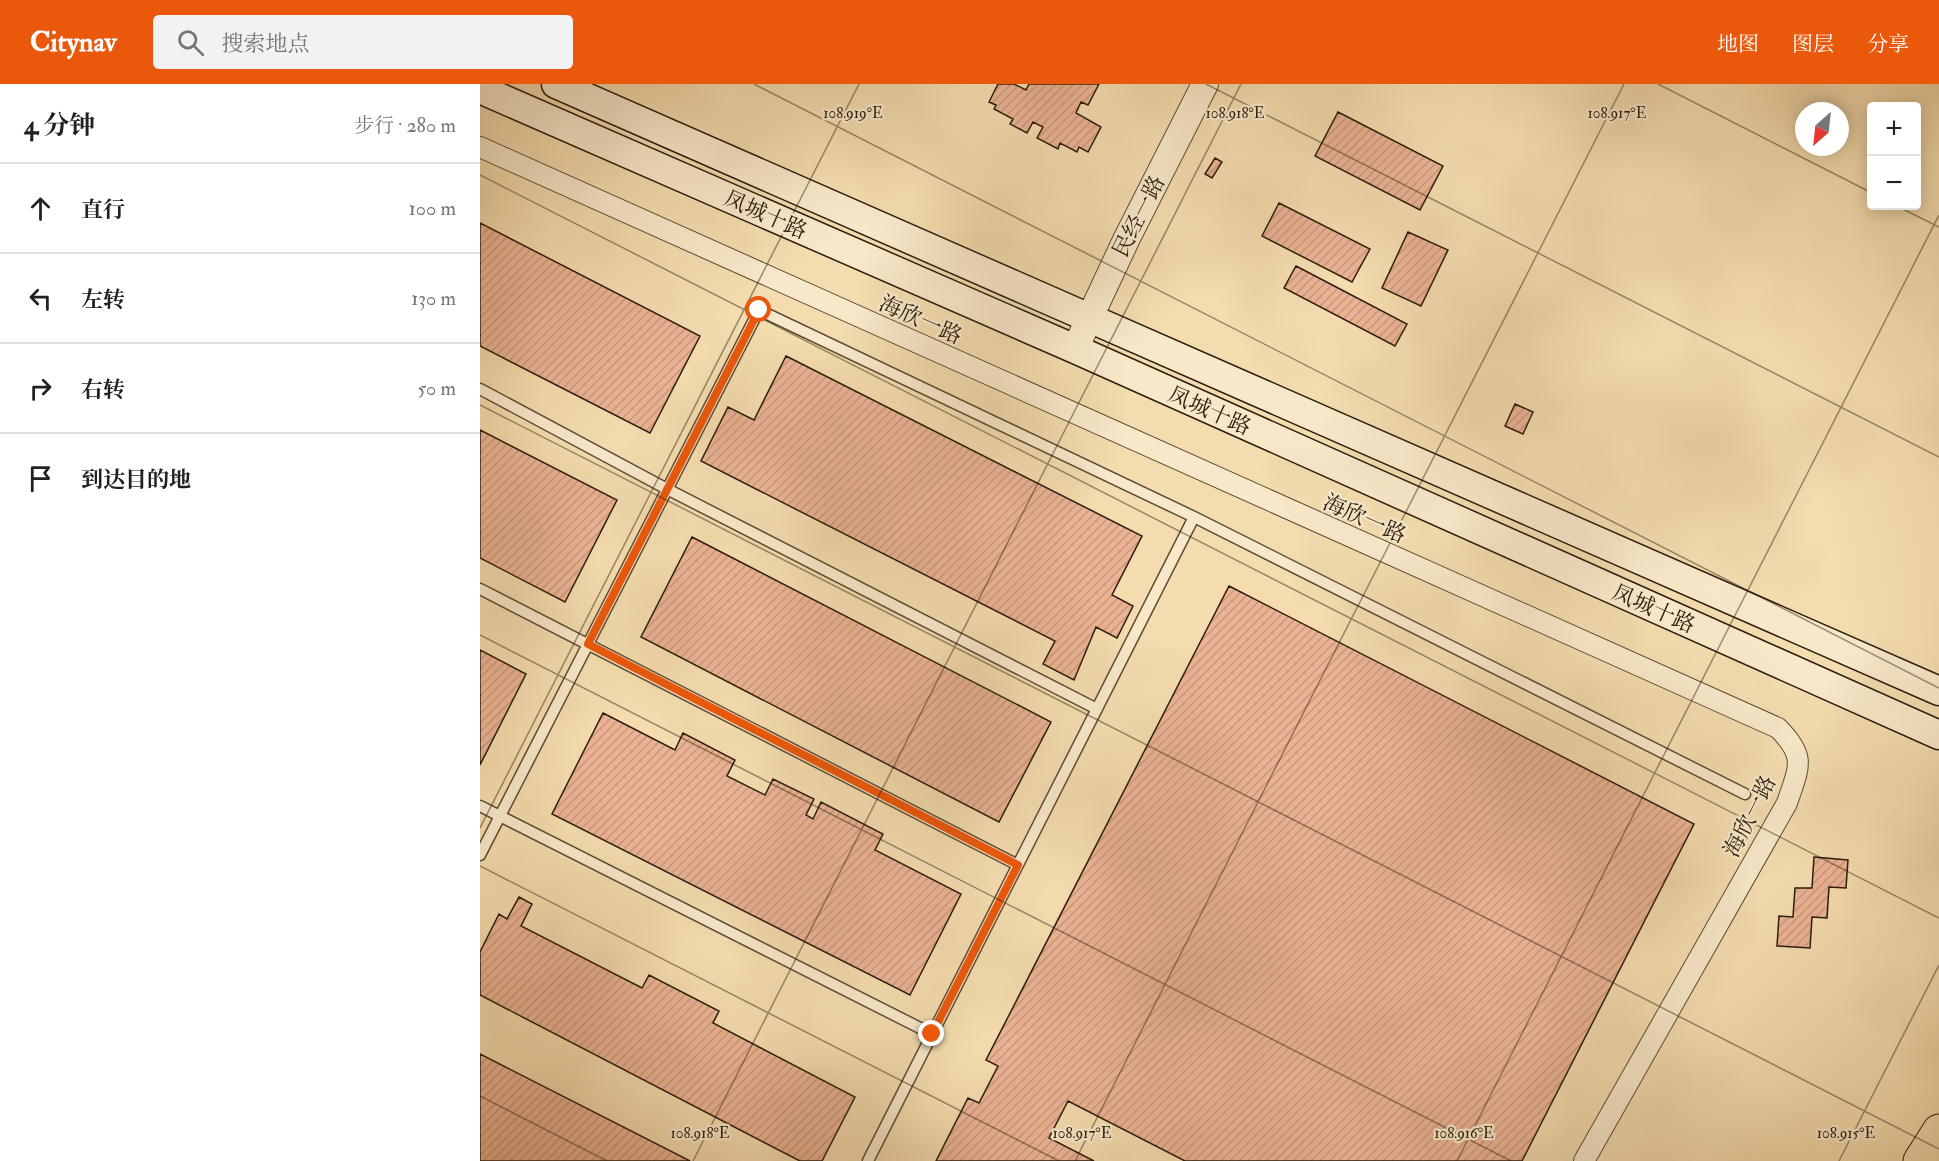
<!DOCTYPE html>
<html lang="zh">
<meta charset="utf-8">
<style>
body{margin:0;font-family:"IM FELL Double Pica","Noto Serif SC",serif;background:#f2f2f2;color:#202124}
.controls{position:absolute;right:18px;top:18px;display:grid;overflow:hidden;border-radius:6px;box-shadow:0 3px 15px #0003}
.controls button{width:54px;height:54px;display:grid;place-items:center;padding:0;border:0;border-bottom:2px solid #e0e0e0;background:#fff;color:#202124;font:30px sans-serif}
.compass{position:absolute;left:1315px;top:18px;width:54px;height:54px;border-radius:50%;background:#fff;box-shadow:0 3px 15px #0003;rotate:207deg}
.stop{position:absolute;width:18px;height:18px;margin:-14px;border:4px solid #ea580c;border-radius:50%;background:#fff}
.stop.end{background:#ea580c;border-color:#fff;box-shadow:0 2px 6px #0008}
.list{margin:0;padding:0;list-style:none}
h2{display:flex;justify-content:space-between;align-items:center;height:78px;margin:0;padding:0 24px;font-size:26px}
h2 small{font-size:20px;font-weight:400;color:#757577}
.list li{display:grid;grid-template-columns:39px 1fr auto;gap:18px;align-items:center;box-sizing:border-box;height:90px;padding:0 24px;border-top:2px solid #e0e0e0}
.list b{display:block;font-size:22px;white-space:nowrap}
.list em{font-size:20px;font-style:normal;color:#757577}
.icon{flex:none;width:33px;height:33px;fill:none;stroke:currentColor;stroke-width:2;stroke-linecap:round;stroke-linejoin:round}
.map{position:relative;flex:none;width:1459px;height:1077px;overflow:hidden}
header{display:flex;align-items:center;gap:36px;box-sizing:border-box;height:84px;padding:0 30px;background:#ea580c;color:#fff}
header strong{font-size:28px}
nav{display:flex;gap:33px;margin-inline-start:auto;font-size:21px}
.search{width:420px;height:54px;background:#f2f2f2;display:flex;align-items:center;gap:15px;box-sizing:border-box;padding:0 21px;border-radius:6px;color:#757577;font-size:22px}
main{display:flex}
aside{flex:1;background:#fff}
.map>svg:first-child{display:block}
.building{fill:url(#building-hatch);stroke:#2b1c0c;stroke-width:1.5}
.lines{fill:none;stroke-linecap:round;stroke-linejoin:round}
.service-casing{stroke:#5d4c34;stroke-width:13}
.minor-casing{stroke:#5d4c34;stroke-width:22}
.tertiary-casing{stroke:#5d4c34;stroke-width:28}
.secondary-casing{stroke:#2b1c0c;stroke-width:31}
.trunk-casing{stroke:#2b1c0c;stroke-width:35}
.service{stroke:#f8e8ca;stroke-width:10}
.minor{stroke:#f8e8ca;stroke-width:20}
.tertiary{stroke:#f8e8ca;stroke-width:26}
.secondary{stroke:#f8e8ca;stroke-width:28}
.trunk{stroke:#f4dcae;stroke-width:33}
.route{stroke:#ea580c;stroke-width:8}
.ticks{fill:none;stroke:#2b1c0c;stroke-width:1.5;stroke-opacity:0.45}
.labels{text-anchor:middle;stroke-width:4.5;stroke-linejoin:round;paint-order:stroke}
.street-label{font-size:22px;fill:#2b1c0c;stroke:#f8e8ca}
.ticks-label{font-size:15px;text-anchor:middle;fill:#2b1c0c;stroke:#f8e8ca;stroke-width:4.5;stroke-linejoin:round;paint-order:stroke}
</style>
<header>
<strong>Citynav</strong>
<div class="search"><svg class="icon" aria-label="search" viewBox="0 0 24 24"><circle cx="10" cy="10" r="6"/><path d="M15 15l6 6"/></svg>搜索地点</div>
<nav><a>地图</a><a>图层</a><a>分享</a></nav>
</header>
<main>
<aside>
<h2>4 分钟<small>步行 · 280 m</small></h2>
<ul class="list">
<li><svg class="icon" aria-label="ahead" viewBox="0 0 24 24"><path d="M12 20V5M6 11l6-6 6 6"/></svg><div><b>直行</b></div><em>100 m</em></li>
<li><svg class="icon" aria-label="left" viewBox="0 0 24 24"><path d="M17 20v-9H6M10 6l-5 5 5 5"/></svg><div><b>左转</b></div><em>130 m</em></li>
<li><svg class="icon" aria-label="right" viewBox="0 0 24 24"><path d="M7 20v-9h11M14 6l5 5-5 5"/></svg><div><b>右转</b></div><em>50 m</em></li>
<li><svg class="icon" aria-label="arrive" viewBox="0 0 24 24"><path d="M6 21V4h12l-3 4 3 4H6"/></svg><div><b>到达目的地</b></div></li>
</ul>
</aside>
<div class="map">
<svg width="1459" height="1077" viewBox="0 0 1459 1077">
<defs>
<pattern id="building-hatch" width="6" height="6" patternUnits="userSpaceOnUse" patternTransform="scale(1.5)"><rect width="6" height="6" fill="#ebb393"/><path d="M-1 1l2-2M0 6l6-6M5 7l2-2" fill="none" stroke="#ca997e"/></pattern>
</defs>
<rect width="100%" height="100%" fill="#f4dcae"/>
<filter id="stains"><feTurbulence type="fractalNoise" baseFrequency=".00333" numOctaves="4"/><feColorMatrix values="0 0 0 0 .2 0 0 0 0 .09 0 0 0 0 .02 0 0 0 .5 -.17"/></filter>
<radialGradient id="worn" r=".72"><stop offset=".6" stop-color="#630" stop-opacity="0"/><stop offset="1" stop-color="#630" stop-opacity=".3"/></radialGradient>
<path class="building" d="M518 0H534L546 6 549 0H619L608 21 601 18 596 29 621 43 608 68 599 63 597 68 580 59 578 65 557 54 563 43 553 38 547 49 530 40 533 35 514 25 516 21 509 18Z
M858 28 963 82 940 126 835 72Z
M735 74 742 78 732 94 725 90Z
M799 119 890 165 872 198 782 152Z
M0 139 220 252 170 349 0 262Z
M928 148 968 166 941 222 902 204Z
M816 182 927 240 915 262 804 204Z
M306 272 662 452 632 511 653 522 637 554 616 543 594 596 563 580 575 557 221 377 248 323 274 336Z
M1035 320 1053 328 1043 350 1025 342Z
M0 346 137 416 85 518 0 474Z
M212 453 571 638 519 738 161 553Z
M749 502 1214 740 1042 1077H705L588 1017 569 1054 614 1077H456L488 1014 499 1019 518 982 506 976Z
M0 566 46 590 0 681Z
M123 629 195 666 203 649 255 676 247 692 285 711 293 695 334 715 326 731 333 735 341 718 403 750 395 766 481 810 430 911 72 730Z
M1334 773 1368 776 1366 804 1349 803 1347 834 1332 833 1330 864 1297 862 1299 832 1313 833 1315 804H1332Z
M39 813 52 820 41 842 162 904 169 891 239 927 233 939 375 1013 342 1077H320L0 911V868L19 830 27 835Z
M0 970 210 1077H0Z"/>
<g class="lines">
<g class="service-casing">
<path id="service" d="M0 305 187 405 617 625
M0 505 538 781
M0 722 452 950
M0 771 279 226 714 433
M388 1077 714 433 1265 710"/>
</g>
<g class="minor-casing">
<path id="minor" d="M0 63 1298 644C1327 673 1319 683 1307 719L1104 1077"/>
</g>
<g class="tertiary-casing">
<path id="tertiary" d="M595 265 647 154 725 0"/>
</g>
<g class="secondary-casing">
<path id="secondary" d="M76 0 1459 607
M0 5 595 265 1459 651"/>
</g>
<g class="trunk-casing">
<path id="trunk" d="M1440 1077 1459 1047"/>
</g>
<use href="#service" class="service"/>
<use href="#minor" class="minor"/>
<use href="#tertiary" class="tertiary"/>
<use href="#secondary" class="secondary"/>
<use href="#trunk" class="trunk"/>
</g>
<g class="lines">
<path class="route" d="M279 226 108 560 538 781 452 950"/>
</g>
<path class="ticks" d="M274 0 1459 604M726 0 1459 373M1178 0 1392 109M0 91 1459 834M1417 122 1459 143M0 321 1459 1065M0 551 1031 1077M0 744 379 0M0 782 579 1077M0 1012 127 1077M213 1077 761 0M595 1077 1144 0M977 1077 1459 131M1359 1077 1459 881"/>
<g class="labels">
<g class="street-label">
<text transform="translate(286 130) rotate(24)" y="8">凤城十路</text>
<text transform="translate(658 132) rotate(-63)" y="8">民经一路</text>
<text transform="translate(441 235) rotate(24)" y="8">海欣一路</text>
<text transform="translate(730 326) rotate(24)" y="8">凤城十路</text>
<text transform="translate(885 434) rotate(24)" y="8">海欣一路</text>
<text transform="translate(1174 524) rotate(24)" y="8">凤城十路</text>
<text transform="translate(1269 732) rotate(-63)" y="8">海欣一路</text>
</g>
</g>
<g class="ticks-label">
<text x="373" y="34">108.919°E</text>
<text x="755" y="34">108.918°E</text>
<text x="1137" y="34">108.917°E</text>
<text x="220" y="1054">108.918°E</text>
<text x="602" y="1054">108.917°E</text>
<text x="984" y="1054">108.916°E</text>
<text x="1366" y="1054">108.915°E</text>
</g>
<rect width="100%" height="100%" filter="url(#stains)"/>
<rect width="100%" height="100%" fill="url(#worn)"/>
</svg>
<div class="controls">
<button>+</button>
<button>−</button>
</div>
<svg class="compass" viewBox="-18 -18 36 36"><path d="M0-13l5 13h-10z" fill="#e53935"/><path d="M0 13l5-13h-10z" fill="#757577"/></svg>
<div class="stop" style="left:279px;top:226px"></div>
<div class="stop end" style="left:452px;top:950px"></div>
</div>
</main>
